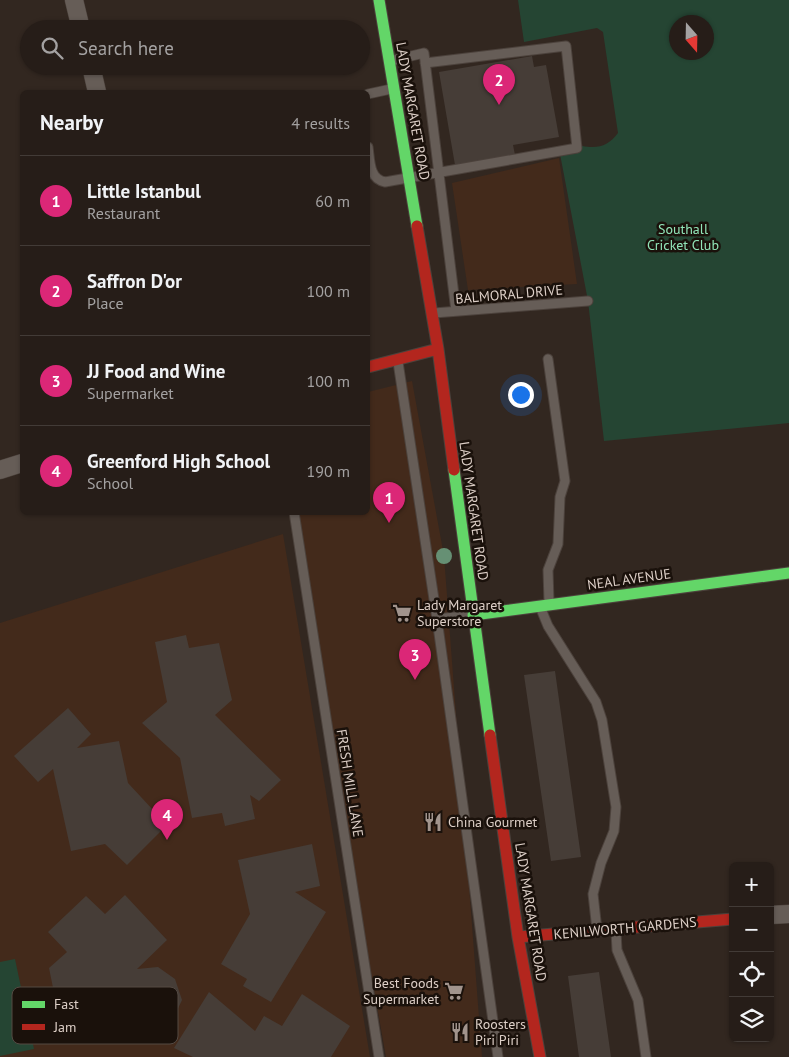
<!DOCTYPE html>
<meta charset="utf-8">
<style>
body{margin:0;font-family:"PT Sans",sans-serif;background:#2e2621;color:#f1f3f6}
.controls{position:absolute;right:15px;bottom:15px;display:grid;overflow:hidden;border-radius:8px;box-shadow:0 1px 4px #0004}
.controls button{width:45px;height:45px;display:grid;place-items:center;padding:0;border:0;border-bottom:1px solid #423b37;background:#261d18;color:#f1f3f6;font:25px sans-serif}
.compass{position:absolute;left:669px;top:15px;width:45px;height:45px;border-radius:50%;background:#261d18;box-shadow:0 1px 4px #0004;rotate:160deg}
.you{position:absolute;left:520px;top:394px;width:18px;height:18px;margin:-12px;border:4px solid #fff;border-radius:50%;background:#1a73e8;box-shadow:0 0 0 8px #1a73e833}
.badge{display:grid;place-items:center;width:32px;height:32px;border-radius:50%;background:#db2777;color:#fff;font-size:16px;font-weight:700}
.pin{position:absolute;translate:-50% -41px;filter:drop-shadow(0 1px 2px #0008)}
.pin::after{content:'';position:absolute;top:26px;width:18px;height:15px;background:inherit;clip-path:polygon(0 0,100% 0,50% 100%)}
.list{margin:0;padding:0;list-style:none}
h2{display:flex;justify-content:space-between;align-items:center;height:65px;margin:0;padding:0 20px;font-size:21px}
h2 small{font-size:16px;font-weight:400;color:#a4a2a2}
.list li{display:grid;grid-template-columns:32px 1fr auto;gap:15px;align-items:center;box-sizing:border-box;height:90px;padding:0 20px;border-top:1px solid #423b37}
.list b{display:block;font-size:19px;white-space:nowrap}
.list p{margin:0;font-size:16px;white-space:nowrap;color:#a4a2a2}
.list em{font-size:16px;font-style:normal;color:#a4a2a2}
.icon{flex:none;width:28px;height:28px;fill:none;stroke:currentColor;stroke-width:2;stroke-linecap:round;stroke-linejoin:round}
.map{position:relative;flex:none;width:789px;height:1057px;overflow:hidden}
.search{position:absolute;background:#261d18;box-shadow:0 1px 4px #0004;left:20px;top:20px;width:350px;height:55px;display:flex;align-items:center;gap:12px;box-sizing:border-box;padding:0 18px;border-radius:28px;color:#a4a2a2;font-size:19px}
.panel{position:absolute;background:#261d18;box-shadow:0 1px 4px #0004;left:20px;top:90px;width:350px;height:425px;border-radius:8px}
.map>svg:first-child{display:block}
.built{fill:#432a1b}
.green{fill:#254533;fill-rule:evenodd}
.building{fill:#463d37}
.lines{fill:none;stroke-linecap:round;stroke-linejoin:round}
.lane-casing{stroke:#4c423c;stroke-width:11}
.street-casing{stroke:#4c423c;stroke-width:19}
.fast-casing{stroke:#4c423c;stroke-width:13}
.jam-casing{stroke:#4c423c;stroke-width:13}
.lane{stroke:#665d57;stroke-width:9}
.street{stroke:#665d57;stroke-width:18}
.fast{stroke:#63d668;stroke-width:11}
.jam{stroke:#b3261e;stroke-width:11}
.tree{fill:#669074}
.labels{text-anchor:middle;stroke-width:5;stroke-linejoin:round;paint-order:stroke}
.street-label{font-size:14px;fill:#ddcfc7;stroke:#1a110b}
.park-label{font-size:14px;fill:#91e5b8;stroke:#1a110b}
.poi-label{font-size:14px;fill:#ddcfc7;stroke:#1a110b;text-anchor:start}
.key{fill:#1a110b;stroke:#544a43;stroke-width:1}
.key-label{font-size:14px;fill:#ddcfc7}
</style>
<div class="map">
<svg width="789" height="1057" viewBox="0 0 789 1057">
<rect width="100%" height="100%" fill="#322720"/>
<path class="built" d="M559 158 577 284 468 290 452 183Z
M412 381 444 556 482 1057H386L293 531 292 513 368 512V392Z
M283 534 370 1057H0V623Z"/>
<path class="green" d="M518 0H789V423L604 441 588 301 560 154 580 150 582 146C599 149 608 146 618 133L603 32 597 28 524 42ZM676 22H706V52H676Z
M15 959 34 1049 0 1056V962Z"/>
<path class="building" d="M532 56 534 67 546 65 559 137 513 145 515 155 455 165 439 72Z
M186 635 189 648 219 643 232 700 215 715 281 780 259 801 250 795 255 819 225 826 222 813 192 818 180 758 142 723 167 702 155 642Z
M555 671 581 857 551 861 524 675Z
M68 708 91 734 77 748 119 741 128 783 167 825 127 865 105 844 71 851 53 769 38 782 14 756Z
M312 844 320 886 295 892 326 912 271 1002 243 986 247 979 221 964 250 914 238 860Z
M125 895 167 940 137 969 158 967 175 979 182 1000 174 1017 155 1027 136 1022 122 1010 126 1028 64 1042 49 968 67 952 48 932 86 896 105 914Z
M599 972 611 1057H579L568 976Z
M209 992 255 1031 264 1016 282 1026 302 994 350 1026 331 1057H193L174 1048Z"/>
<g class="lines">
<g class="lane-casing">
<path id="lane" d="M390 61 424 53 456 311
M368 94 391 89
M368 147C370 161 369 179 385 182L577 148 566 46 425 63
M434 313 588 301
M548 359 565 481 560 497 558 544 548 570 549 602
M398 362 437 619 498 1057
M294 512 379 1057
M541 609 548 626 596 702 602 720 616 807 614 831 601 863 593 894 597 930
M437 619 473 615
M616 932 617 950 638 1000 646 1057"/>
</g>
<g class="street-casing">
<path id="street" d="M74 0 81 29
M91 66 97 92
M0 470 22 463
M770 915 789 914"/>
</g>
<g class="fast-casing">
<path id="fast" d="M379 0 417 226
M454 470 490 735
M473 615 789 573"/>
</g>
<g class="jam-casing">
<path id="jam" d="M417 226 438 349 454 470
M368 367 438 349
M490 735 518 937 540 1057
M518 937 733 919"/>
</g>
<use href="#lane" class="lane"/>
<use href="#street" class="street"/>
<use href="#fast" class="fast"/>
<use href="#jam" class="jam"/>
</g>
<circle class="tree" cx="444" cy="556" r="8"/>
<defs>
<g id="supermarket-bare" transform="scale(1.5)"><path d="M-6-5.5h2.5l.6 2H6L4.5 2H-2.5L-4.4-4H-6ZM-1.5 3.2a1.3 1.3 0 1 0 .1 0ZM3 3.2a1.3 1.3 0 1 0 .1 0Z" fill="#a1948d" stroke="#1a110b" stroke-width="2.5" paint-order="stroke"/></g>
<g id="restaurant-bare" transform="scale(1.5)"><path d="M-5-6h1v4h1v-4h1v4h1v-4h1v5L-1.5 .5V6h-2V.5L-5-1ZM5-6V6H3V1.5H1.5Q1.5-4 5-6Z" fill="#a1948d" stroke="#1a110b" stroke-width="2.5" paint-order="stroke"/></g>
</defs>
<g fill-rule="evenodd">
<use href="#supermarket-bare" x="402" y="613"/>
<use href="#restaurant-bare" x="433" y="822"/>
<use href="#supermarket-bare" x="454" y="991"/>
<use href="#restaurant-bare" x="460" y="1032"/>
</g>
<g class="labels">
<g class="street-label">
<text transform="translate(413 111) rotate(80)" y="5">LADY MARGARET ROAD</text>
<text transform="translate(509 294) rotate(-5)" y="5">BALMORAL DRIVE</text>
<text transform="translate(474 511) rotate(82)" y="5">LADY MARGARET ROAD</text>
<text transform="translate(629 579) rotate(-8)" y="5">NEAL AVENUE</text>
<text transform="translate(350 783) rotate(81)" y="5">FRESH MILL LANE</text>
<text transform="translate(531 912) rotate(81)" y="5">LADY MARGARET ROAD</text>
<text transform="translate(625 928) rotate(-5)" y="5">KENILWORTH GARDENS</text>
</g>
<g class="park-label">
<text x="683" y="234">Southall<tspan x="683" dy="16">Cricket Club</tspan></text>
</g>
<g class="poi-label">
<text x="417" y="610">Lady Margaret<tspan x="417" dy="16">Superstore</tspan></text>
<text x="448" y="827">China Gourmet</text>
<text x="439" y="988" text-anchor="end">Best Foods<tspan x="439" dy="16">Supermarket</tspan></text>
<text x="475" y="1029">Roosters<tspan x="475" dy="16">Piri Piri</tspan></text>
</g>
</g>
<rect x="12" y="987" width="166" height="57" rx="8" class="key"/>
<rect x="22" y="1001" width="23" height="7" fill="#63d668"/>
<rect x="22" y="1024" width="23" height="6" fill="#b3261e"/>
<g class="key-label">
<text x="54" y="1009">Fast</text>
<text x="54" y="1032">Jam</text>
</g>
</svg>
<div class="controls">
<button>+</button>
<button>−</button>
<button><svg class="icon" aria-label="locate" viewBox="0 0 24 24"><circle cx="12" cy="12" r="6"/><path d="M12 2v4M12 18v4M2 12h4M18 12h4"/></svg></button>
<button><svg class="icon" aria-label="layers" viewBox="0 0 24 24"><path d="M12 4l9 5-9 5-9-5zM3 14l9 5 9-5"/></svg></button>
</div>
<svg class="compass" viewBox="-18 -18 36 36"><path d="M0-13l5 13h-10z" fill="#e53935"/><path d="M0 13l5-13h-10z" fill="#a4a2a2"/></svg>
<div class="you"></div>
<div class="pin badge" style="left:389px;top:523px">1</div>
<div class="pin badge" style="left:499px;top:105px">2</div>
<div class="pin badge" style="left:415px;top:680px">3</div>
<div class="pin badge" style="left:167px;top:840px">4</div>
<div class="search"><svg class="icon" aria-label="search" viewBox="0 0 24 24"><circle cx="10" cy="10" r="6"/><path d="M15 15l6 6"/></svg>Search here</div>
<section class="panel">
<h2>Nearby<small>4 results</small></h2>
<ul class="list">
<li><span class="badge">1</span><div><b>Little Istanbul</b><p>Restaurant</p></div><em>60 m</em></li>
<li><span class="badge">2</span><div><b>Saffron D'or</b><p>Place</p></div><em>100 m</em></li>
<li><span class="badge">3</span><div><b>JJ Food and Wine</b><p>Supermarket</p></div><em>100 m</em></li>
<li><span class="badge">4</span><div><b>Greenford High School</b><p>School</p></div><em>190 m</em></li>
</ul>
</section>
</div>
